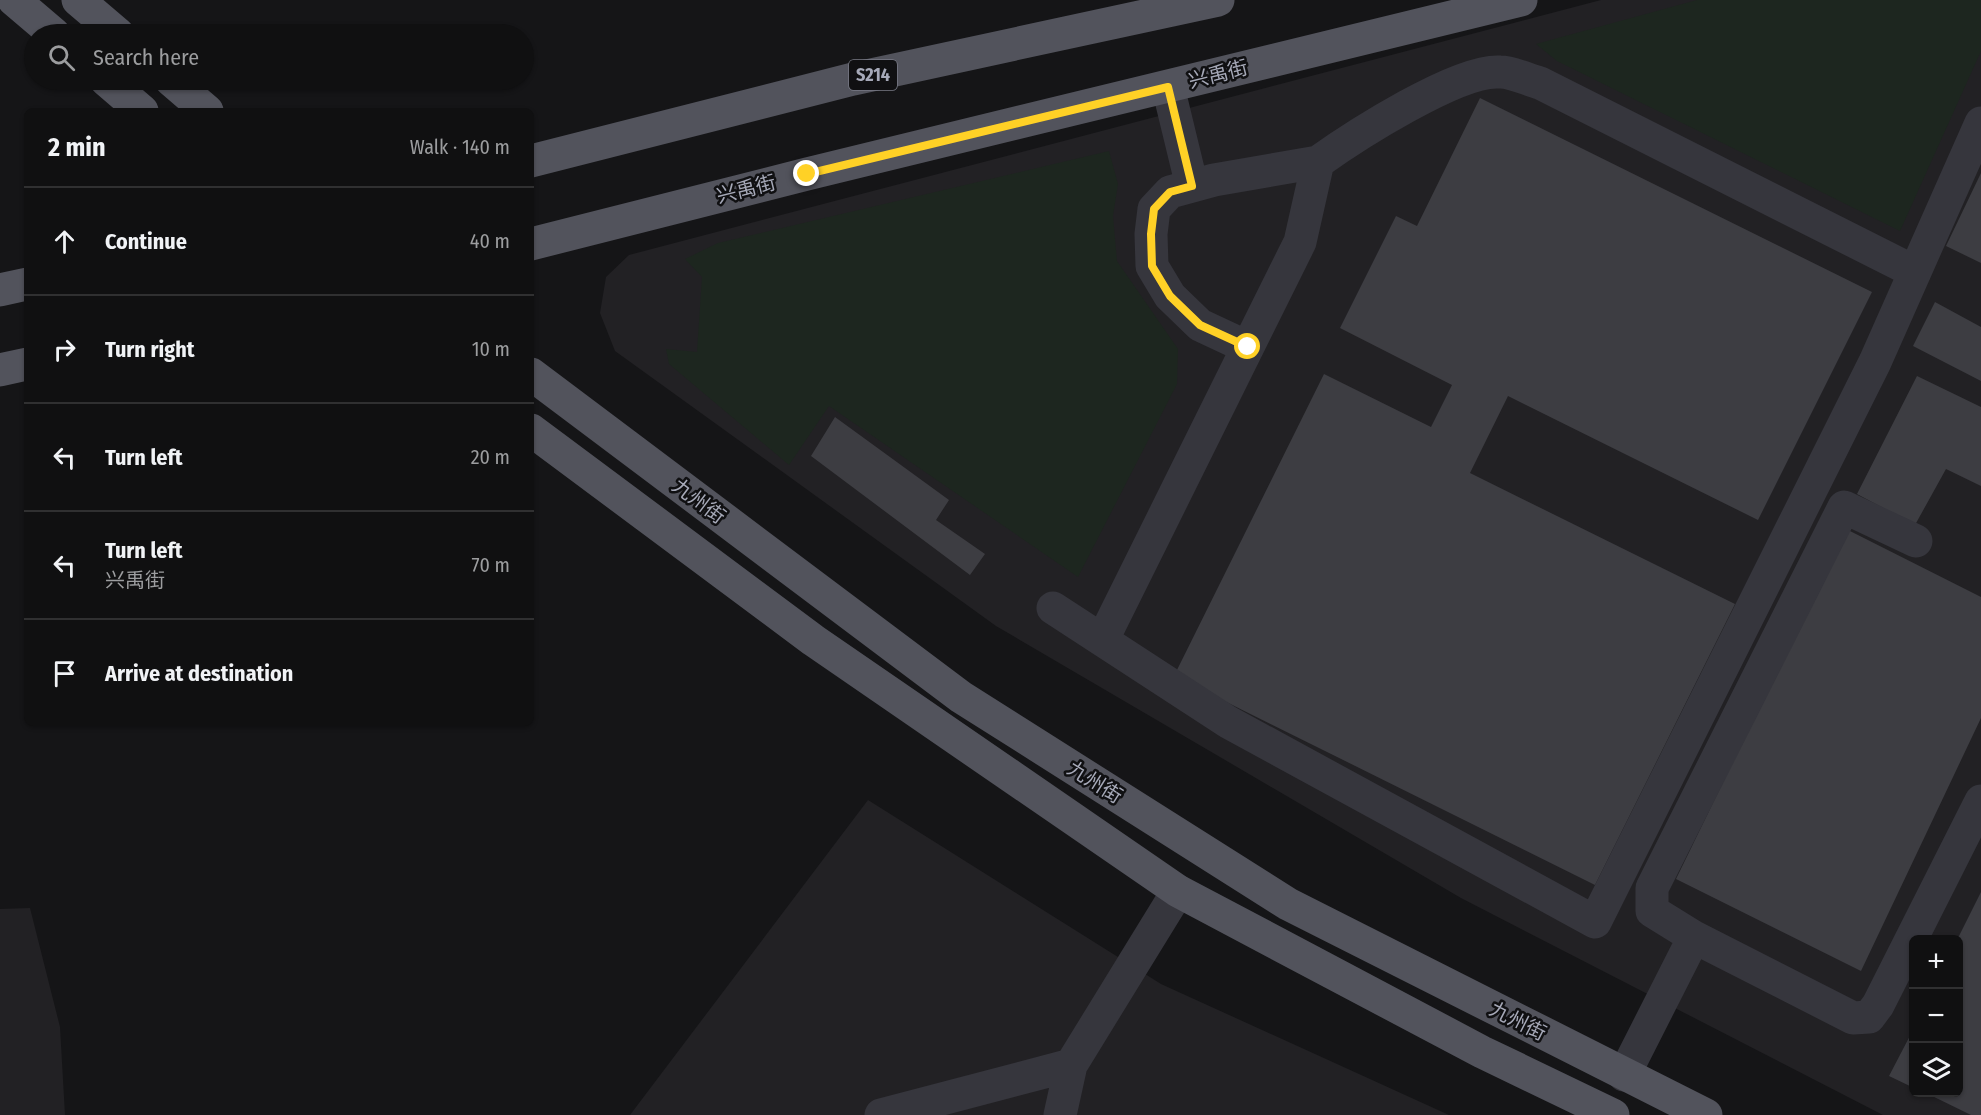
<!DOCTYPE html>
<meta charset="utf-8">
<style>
body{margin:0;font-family:"Fira Sans Condensed","Noto Sans SC",sans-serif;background:#1e1e1f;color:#f1f3f6}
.controls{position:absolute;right:18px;bottom:18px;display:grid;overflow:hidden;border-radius:9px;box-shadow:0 2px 4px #0004}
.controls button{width:54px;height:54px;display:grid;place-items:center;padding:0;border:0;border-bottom:2px solid #303031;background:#101011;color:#f1f3f6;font:30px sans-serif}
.stop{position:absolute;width:18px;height:18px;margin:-14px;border:4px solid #ffd126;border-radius:50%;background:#fff}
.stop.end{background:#ffd126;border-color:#fff;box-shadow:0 2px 6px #0008}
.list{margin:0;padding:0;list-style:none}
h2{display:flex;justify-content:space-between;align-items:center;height:78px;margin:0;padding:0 24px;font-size:26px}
h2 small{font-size:20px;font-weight:400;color:#9c9d9f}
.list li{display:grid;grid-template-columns:39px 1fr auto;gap:18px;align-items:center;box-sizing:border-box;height:108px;padding:0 24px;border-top:2px solid #303031}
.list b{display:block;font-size:22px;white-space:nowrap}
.list p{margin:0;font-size:20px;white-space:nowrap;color:#9c9d9f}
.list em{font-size:20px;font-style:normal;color:#9c9d9f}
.icon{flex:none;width:33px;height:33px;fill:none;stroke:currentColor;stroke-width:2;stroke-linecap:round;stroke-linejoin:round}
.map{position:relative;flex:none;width:1981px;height:1115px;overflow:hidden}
.search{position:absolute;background:#101011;box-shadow:0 2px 4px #0004;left:24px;top:24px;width:510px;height:66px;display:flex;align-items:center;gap:15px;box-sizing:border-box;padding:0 21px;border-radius:33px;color:#9c9d9f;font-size:22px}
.panel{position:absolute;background:#101011;box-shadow:0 2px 4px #0004;left:24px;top:108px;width:510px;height:618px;border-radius:9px}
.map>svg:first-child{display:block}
.built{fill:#222124;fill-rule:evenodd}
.green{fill:#1d261f}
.building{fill:#3d3d42}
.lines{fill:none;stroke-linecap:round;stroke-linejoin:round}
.minor{stroke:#36363d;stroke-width:33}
.major{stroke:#52535c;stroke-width:33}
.route{stroke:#ffd126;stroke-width:8}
.labels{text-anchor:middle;stroke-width:5;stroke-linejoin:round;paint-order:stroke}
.shield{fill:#101012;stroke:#797b86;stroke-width:1.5}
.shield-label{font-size:18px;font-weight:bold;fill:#a6a9b8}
.street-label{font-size:20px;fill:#a6a9b8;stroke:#101012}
</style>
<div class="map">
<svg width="1981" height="1115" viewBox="0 0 1981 1115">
<rect width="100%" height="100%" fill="#151517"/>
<path class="built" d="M1601 0H1981V1115H1883L1461 898 996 626 615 351 600 313 606 277 629 255ZM1914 940H1958V1092H1914Z
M868 800 1161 984 1449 1115H630Z
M30 908 60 1027 65 1115H0V909Z"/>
<path class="green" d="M1697 0H1981V51L1900 231 1557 61 1536 44Z
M1109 151 1118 184 1113 216 1117 261 1178 349 1177 384 1078 577 829 406 789 465 669 364 666 349 697 352 702 277 685 259 718 243Z"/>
<path class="building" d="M1480 98 1872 292 1758 520 1508 396 1470 473 1735 604 1595 885 1174 676 1324 374 1431 427 1452 385 1340 328 1396 216 1417 226Z
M1981 173V263L1946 246Z
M1935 302 1981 327V381L1913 346Z
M1917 376 1981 407V486L1946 469 1915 525 1857 494Z
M835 417 949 500 936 520 985 554 970 575 811 456Z
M1846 529 1981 597V718L1861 971 1676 879Z
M1981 892V1115H1971L1924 1092H1958L1957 940Z
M1914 1028V1088L1889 1076Z"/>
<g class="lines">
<path class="minor" d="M1168 87 1192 186
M1247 347 1200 325 1170 296 1152 266 1151 234 1154 209 1170 192 1214 180 1318 162
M1053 608 1228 722 1595 922 1875 362 1981 123
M1103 639 1300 242 1318 162C1353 137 1458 69 1500 72 1513 72 1528 80 1540 83L1915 272
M1694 937 1652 911V888L1844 507 1916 541
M1624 1075 1694 937 1853 1018 1869 1017 1878 1005 1981 801
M881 1115 1071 1065 1178 891
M1060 1115 1071 1065"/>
<path class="major" d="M14 0 54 34
M78 0 118 34
M106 80 142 111
M171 80 207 111
M531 161 853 79 1218 0
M531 244 807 174 1521 0
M0 290 27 284
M0 370 27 364
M531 374 961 697 1288 904 1706 1115
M531 430 813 640 1178 891 1482 1052 1613 1115"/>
</g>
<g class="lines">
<path class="route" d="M807 174 1168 87 1192 186 1170 192 1154 209 1151 234 1152 266 1170 296 1200 325 1248 347"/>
</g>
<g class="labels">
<rect class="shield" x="849" y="60" width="48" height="30" rx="4.5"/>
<g class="shield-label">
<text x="873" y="81">S214</text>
</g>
<g class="street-label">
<text transform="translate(1218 74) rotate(-14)" y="7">兴禹街</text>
<text transform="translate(746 189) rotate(-14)" y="7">兴禹街</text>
<text transform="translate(699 501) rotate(37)" y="7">九州街</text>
<text transform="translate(1095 782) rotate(32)" y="7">九州街</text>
<text transform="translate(1518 1021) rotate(27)" y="7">九州街</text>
</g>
</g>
</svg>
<div class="controls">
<button>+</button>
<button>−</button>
<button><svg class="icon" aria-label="layers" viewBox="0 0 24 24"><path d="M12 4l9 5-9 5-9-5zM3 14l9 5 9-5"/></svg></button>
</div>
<div class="stop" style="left:1248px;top:347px"></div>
<div class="stop end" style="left:807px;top:174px"></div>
<div class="search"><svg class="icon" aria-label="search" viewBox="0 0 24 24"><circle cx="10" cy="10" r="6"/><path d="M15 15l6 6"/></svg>Search here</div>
<section class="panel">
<h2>2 min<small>Walk · 140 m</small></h2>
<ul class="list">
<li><svg class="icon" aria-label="ahead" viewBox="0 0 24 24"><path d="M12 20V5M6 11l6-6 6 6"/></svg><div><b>Continue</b></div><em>40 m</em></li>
<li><svg class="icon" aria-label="right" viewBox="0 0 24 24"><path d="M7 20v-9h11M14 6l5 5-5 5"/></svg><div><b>Turn right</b></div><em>10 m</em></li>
<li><svg class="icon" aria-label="left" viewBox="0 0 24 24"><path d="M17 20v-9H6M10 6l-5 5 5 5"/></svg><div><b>Turn left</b></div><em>20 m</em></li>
<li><svg class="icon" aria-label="left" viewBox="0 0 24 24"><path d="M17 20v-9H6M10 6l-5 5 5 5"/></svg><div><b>Turn left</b><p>兴禹街</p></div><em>70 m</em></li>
<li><svg class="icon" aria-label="arrive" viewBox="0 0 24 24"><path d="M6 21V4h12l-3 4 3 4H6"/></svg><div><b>Arrive at destination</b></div></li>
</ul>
</section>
</div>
